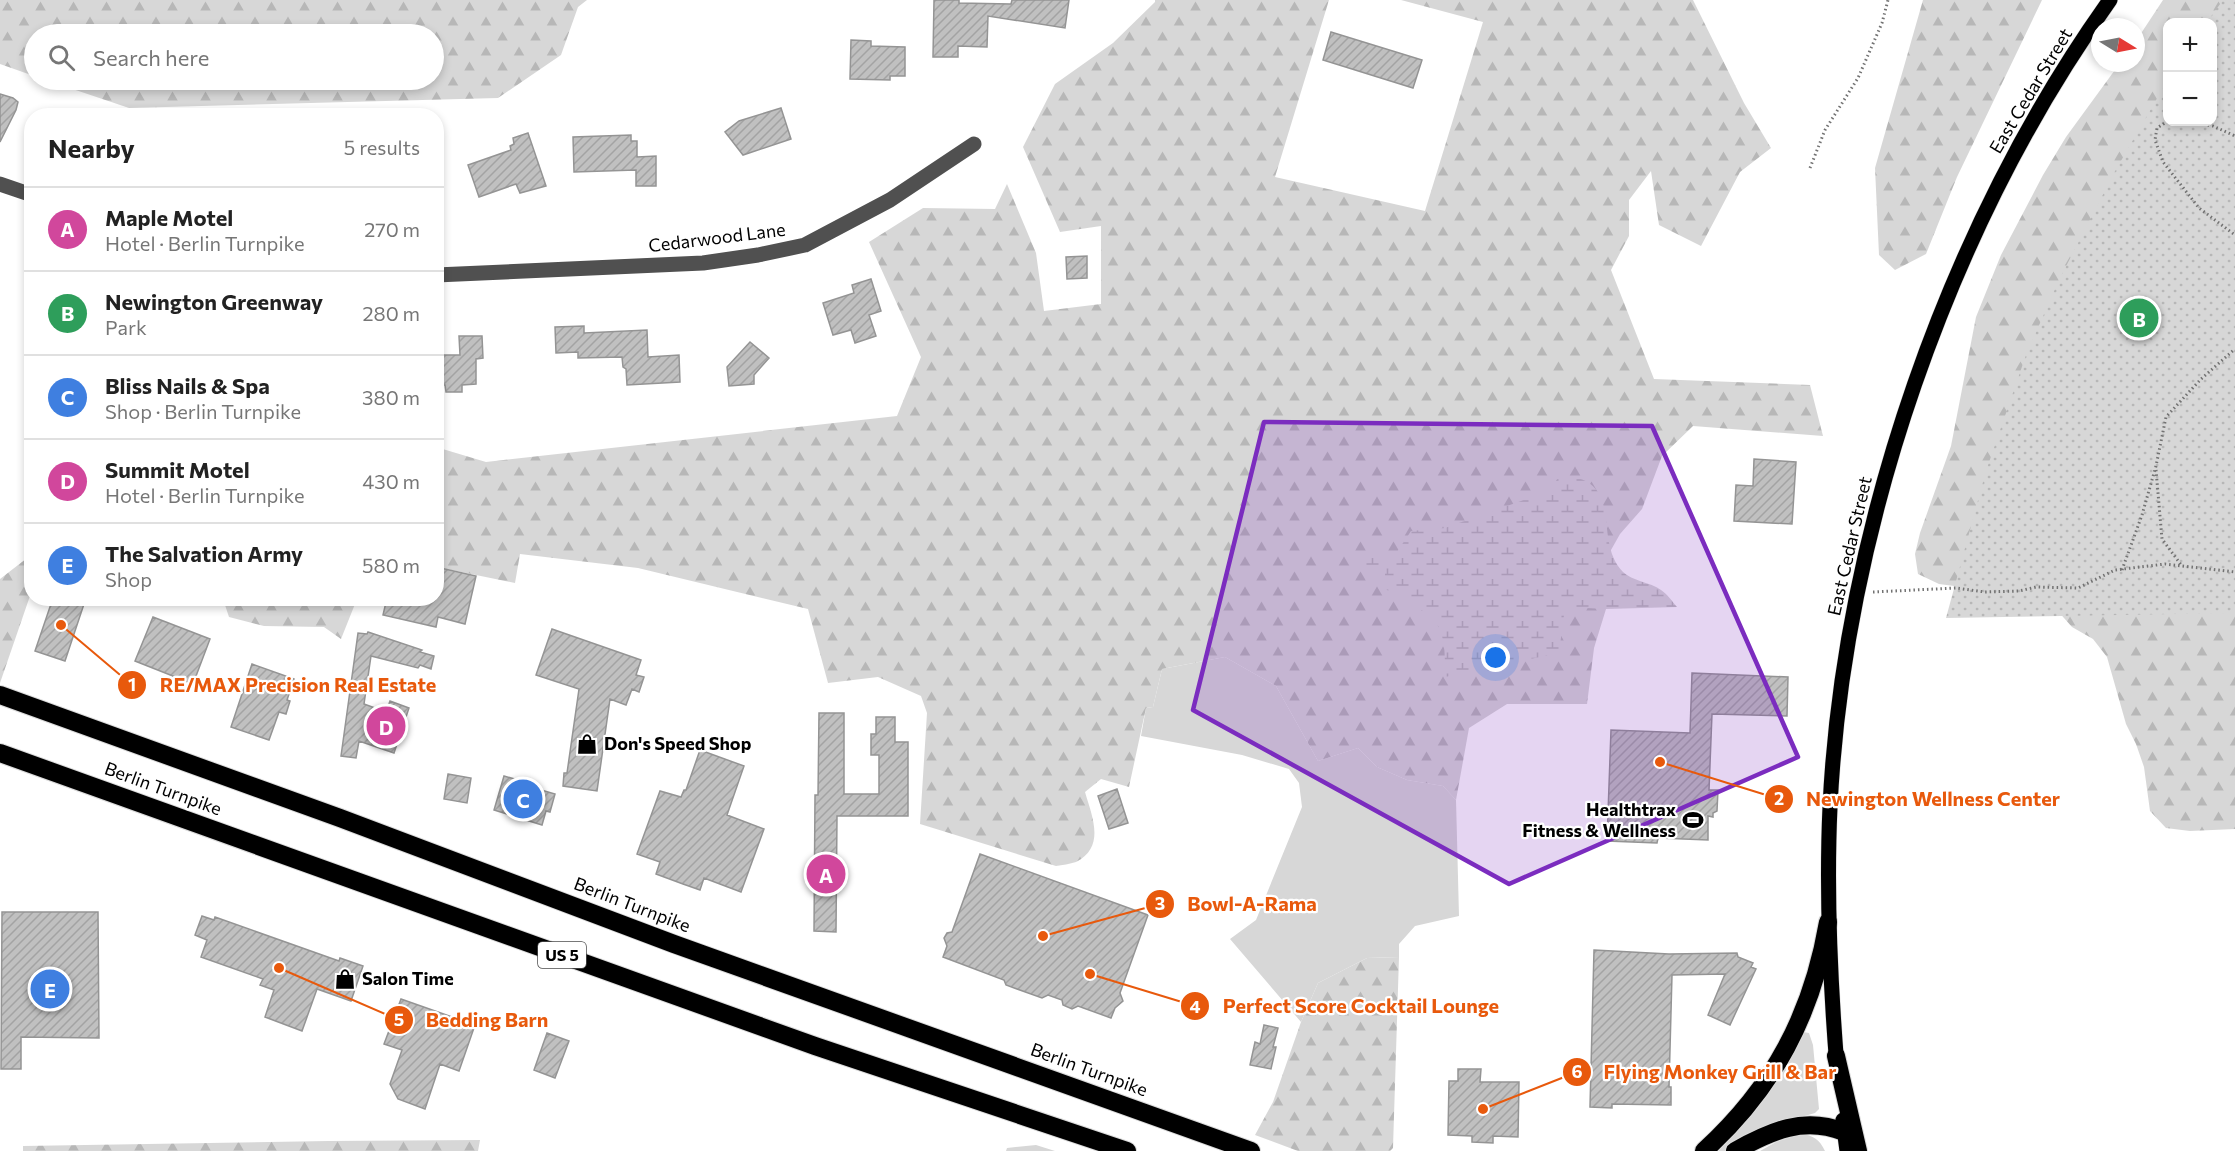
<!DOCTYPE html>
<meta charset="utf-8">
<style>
body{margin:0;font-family:Commissioner,sans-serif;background:#f2f2f2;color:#222}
.controls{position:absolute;right:18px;top:18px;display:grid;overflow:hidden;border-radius:12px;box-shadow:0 3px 9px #0003}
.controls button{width:54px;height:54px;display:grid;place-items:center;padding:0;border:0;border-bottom:2px solid #e0e0e0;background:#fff;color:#222;font:30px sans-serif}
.compass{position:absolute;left:2091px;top:18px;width:54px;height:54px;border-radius:50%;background:#fff;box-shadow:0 3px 9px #0003;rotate:100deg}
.you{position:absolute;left:1496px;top:658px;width:21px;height:21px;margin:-15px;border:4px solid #fff;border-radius:50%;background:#1a73e8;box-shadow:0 0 0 9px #1a73e833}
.badge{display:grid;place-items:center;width:39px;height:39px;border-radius:50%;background:#000;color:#fff;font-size:20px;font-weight:700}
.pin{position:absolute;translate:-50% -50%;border:3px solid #fff;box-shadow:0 2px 6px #0006}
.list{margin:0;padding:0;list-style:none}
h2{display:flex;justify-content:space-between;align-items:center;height:78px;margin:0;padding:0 24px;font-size:26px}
h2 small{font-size:20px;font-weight:400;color:#767676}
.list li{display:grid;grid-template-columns:39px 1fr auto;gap:18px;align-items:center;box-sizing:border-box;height:84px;padding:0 24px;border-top:2px solid #e0e0e0}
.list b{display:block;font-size:22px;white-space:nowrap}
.list p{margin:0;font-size:20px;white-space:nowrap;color:#767676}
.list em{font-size:20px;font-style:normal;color:#767676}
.icon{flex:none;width:33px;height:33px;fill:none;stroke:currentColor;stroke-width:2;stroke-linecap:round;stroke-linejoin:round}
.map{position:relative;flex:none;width:2235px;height:1151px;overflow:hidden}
.search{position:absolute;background:#fff;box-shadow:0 3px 9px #0003;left:24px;top:24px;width:420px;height:66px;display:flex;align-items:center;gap:15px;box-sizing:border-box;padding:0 21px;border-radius:33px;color:#767676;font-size:22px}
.panel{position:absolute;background:#fff;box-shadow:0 3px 9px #0003;left:24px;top:108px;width:420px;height:498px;border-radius:24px}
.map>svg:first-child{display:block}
.grass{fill:#d7d7d7}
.forest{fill:url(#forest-firs);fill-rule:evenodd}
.wetland{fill:url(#wetland-marsh)}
.park{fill:url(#park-dots)}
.building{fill:url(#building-hatch);stroke:#949494;stroke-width:1.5}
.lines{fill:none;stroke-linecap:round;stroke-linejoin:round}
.major-casing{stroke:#dbdbdb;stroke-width:16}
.highway-casing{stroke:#dbdbdb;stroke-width:20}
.path{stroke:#727272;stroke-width:3;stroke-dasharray:1.5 3;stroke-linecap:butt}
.minor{stroke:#505050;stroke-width:15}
.major{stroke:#000;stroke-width:15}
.highway{stroke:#000;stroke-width:18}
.marked{fill:#7b2cbf;fill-opacity:0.2;stroke:#7b2cbf;stroke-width:4.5;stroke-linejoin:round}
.labels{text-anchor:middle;stroke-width:4.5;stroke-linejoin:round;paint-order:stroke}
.shield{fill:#fff;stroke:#4c4c4c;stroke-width:1.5}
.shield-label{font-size:16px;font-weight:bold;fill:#000}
.street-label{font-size:18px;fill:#000;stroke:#fff}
.poi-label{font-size:18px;font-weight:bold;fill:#000;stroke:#fff;text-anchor:start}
.leader{fill:none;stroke:#e8590c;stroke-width:2}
.callout-dot{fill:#e8590c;stroke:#fff;stroke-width:2}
.mark-label{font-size:18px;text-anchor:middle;font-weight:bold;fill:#fff}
.callout-label{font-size:20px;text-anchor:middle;font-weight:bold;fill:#e8590c;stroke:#fff;stroke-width:4.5;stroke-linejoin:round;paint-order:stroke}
</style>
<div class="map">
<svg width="2235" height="1151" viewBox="0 0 2235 1151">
<defs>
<pattern id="forest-firs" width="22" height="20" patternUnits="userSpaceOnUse" patternTransform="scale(1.5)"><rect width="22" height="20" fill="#d7d7d7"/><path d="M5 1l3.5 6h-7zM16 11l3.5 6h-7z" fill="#b7b7b7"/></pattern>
<pattern id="wetland-marsh" width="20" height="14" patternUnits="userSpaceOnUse" patternTransform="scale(1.5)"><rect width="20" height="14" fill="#d7d7d7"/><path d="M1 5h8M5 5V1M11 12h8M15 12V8" fill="none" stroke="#b7b7b7"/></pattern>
<pattern id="park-dots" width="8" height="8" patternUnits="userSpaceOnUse" patternTransform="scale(1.5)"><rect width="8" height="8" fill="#d7d7d7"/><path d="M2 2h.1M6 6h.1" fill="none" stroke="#b7b7b7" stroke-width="1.8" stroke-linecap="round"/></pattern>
<pattern id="building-hatch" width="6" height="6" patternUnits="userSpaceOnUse" patternTransform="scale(1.5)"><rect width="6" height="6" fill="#c0c0c0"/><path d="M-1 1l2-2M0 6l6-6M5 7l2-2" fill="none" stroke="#a3a3a3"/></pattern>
</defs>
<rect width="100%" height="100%" fill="#fff"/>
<path class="grass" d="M1225 657 1276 686 1318 761 1358 748 1377 767 1407 780 1443 786 1456 800 1459 916 1415 926 1399 944V957L1367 958 1318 983 1301 1022 1230 939 1256 920 1302 807 1299 783 1289 769 1242 755 1141 736 1146 708 1153 707 1162 669Z
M1803 1032 1809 1033 1813 1045 1819 1109 1815 1113 1780 1123 1728 1151H1714Z
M1801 1134C1813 1135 1820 1140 1825 1151H1760L1776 1142Z
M1036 1145 1055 1151H1006L1007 1148Z"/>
<path class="forest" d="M0 0H587L578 7 561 55 498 98 129 108 46 80H434V34H34V76L0 64Z
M1155 0H1329L1275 177 1425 211 1483 22 1401 0H1693L1744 103 1771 148 1740 172 1701 246 1659 225 1651 171 1629 200V236L1611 270 1654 379 1810 385 1823 436 1693 426 1662 456 1642 509 1620 534 1611 550 1606 609 1594 648 1587 704H1507L1469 728 1456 800 1443 786 1407 780 1377 767 1358 748 1318 761 1276 686 1225 657 1162 669 1153 707 1146 708 1129 787 1101 779 1085 792C1092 816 1106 847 1076 862 1070 864 1062 865 1056 866L920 824 927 713 921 696 878 677 828 683 808 609 638 568 520 554 515 583 437 567 436 447 486 462 897 416 921 357 869 242 923 208 995 209 1007 184 1036 253 1044 311 1101 304V226L1060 232 1023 147 1055 84 1113 43 1155 2Z
M1923 0H2042L1957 177 1926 254 1895 270 1879 255 1875 168Z
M2163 0H2235V829L2190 831 2166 828 2150 811 2144 767 2136 744 2126 724 2107 657 2093 639 2072 627 2056 609 1962 587 1939 584 1918 574 1915 554 1920 533 1951 446 1976 317 2001 255 2043 175 2066 137 2120 63H2136V41ZM2168 22H2212V122H2168Z
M31 555V593L0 683V579Z
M223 599V598L357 599 341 639 324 627 264 626 229 617Z
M1399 957 1393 1148 1390 1151H1298L1255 1135 1273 1102 1301 1022 1318 983 1367 958Z
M480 1140 478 1151H23V1146L328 1141Z"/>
<path class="wetland" d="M1560 475C1628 479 1591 539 1623 572 1632 581 1650 582 1661 590 1667 594 1672 601 1677 607L1606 609 1565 607 1559 653 1445 677C1445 661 1446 638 1437 624 1429 612 1398 595 1385 589V569H1365L1366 555H1395L1411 531 1445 528 1549 491Z"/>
<path class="park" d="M2223 0H2235V613L1946 618 1986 471 2026 355 2059 280 2114 173 2167 81 2168 122H2212V22H2207Z"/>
<path class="building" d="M934 0H959V3L1011 4 1012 0H1069L1065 28 988 16 987 47 958 46V57H933Z
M1331 32 1422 60 1413 88 1323 60Z
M851 40 871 41V46L905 47V76H890V80L850 79Z
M0 94 13 98 18 102 16 110 0 142Z
M781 108 791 139 743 155 725 132 739 121Z
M528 133 546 186 520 193 516 184 479 197 468 165 511 150 510 146 514 144 513 138Z
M631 135V141H637V157L656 156V186H636V170L574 172 573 137Z
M1087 256V278L1067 279 1066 257Z
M871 279 881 311 869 315 876 336 855 343 851 330 833 335 823 303 854 293 852 285Z
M584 326V333L647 330 648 357 679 355 680 382 627 385 626 369 623 367 622 357 578 358V352L556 353 555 327Z
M459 336H482L483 358 476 359V384L462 385V392H446L445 385H436V355H460Z
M750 342 769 358 754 375V384L729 386 727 367Z
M1754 459 1796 462 1792 524 1734 521 1736 485 1753 486Z
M436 567 476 576 465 624 438 617 436 627 383 615 387 598H436Z
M53 598H86L65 661 35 651Z
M153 617 210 639 193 684 135 661Z
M552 629 641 660 636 675 644 677 639 692 632 689 626 705 610 699 597 791 563 786 564 773H567L579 689 536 675Z
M368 632 422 650 420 652 434 656 431 669 420 665 418 668 371 656 364 704 386 712 390 701 409 708 394 753 359 741 356 758 341 756 358 633 367 634Z
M252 664 294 679 287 700 290 701 286 714 279 712 269 740 231 727Z
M1692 673 1788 677 1787 716 1712 714 1709 790H1718L1717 811 1713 813V817L1708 816V840L1658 838 1657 843 1607 841 1611 730 1690 733Z
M819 713H844V794H879V755H871V734H876V717H895V742H908V816H837L836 932 814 931 815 795H818Z
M700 750 744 766 727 815 764 829 741 892 704 878 700 890 683 884 656 874 660 862 637 854 660 791 681 797 684 790H686Z
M448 774 471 778 467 803 444 799Z
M504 776 525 782 524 785 555 794 550 812 546 811 542 825 494 810Z
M1117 789 1128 823 1109 829 1098 796Z
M980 854 1148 915 1120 993 1123 1001 1115 1008 1111 1018 1078 1006 1072 1009 1063 1005 1062 1000 1048 995 1042 998 1006 985 1004 980 943 957 947 946 944 938 947 933 952 932Z
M2 912H98L99 1038 21 1037V1069H1Z
M202 916 214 920 215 917 339 961 340 958 363 966 351 1001 317 989 302 1031 265 1017 274 990 260 985 263 979 201 957 207 940 195 935Z
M1594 950 1669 954 1737 953 1738 957 1753 963 1751 967 1756 969 1730 1025 1708 1015 1725 974 1672 975 1669 1087H1671V1105L1612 1104V1108L1590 1107Z
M401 999 475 1025 459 1071 440 1064 425 1109 398 1099 390 1084 402 1050 384 1044Z
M1264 1025 1278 1028 1273 1047H1276L1271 1069 1250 1065 1255 1042 1260 1044Z
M547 1033 569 1041 555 1078 534 1070Z
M1458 1069H1481L1480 1082H1519L1518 1137 1493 1136V1143L1472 1142V1136L1448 1135 1449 1081H1458Z"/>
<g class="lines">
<g class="major-casing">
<path id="major" d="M1837 1067C1830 980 1826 894 1830 807 1843 531 1949 225 2110 0
M1843 1120 1847 1151"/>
</g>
<g class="highway-casing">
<path id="highway" d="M0 695 340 818 674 944 1251 1151
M0 753 815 1046 1127 1151
M1836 1056 1858 1151
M1704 1151C1774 1087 1812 1015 1828 922
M1735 1151C1771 1131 1804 1116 1844 1132"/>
</g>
<path class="path" d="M2168 121 2157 128 2155 140 2163 162 2199 208 2235 235
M2190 122 2213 126 2235 136
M1810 168 1825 130 1858 78 1882 23 1888 0
M2156 470 2162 539 2182 566
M2122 570 2142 515 2156 466 2166 417 2201 379 2235 349
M1873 592 1956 588 1985 592 2019 591 2036 587 2078 588 2115 570 2165 564 2235 572"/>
<path class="minor" d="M0 184 32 195
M436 275 703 263 758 255 805 245 890 200 974 144"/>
<use href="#major" class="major"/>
<use href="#highway" class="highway"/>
</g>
<path class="marked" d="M1264 422 1652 426 1798 757 1509 884 1193 710Z"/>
<defs>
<g id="shop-bare" transform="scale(1.62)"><path d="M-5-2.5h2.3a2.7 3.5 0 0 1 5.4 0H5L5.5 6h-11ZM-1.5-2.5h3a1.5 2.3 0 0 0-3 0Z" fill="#000" stroke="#fff" stroke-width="2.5" paint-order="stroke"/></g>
<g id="stadium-bare" transform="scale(1.62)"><path d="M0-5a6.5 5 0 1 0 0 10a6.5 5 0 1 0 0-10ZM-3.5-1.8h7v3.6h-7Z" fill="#000" stroke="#fff" stroke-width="2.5" paint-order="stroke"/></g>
</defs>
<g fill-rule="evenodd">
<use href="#shop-bare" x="587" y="744"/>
<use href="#stadium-bare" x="1693" y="820"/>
<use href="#shop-bare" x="345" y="979"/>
</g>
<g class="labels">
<rect class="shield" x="538" y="942" width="48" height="26" rx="4.5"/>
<g class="shield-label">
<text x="562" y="961">US 5</text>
</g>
<g class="street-label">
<text transform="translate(2031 91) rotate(-59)" y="6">East Cedar Street</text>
<text transform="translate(717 238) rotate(-7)" y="6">Cedarwood Lane</text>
<text transform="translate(1850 546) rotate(-77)" y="6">East Cedar Street</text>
<text transform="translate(163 789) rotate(20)" y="6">Berlin Turnpike</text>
<text transform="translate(632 905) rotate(21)" y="6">Berlin Turnpike</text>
<text transform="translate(1089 1070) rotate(20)" y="6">Berlin Turnpike</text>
</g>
<g class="poi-label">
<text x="604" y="750">Don's Speed Shop</text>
<text x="1676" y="816" text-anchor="end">Healthtrax<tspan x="1676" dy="21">Fitness &amp; Wellness</tspan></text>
<text x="362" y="985">Salon Time</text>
</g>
</g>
<path class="leader" d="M61 625L132 685M1660 762L1779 799M1043 936L1160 904M1090 974L1195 1006M279 968L399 1020M1483 1109L1577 1072"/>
<g class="callout-dot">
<circle cx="61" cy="625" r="6"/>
<circle cx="1660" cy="762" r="6"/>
<circle cx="1043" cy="936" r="6"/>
<circle cx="1090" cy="974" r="6"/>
<circle cx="279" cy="968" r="6"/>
<circle cx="1483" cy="1109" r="6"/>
<circle cx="132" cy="685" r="15"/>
<circle cx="1779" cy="799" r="15"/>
<circle cx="1160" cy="904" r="15"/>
<circle cx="1195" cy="1006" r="15"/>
<circle cx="399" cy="1020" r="15"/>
<circle cx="1577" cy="1072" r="15"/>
</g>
<g class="mark-label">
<text x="132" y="691">1</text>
<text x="1779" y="805">2</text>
<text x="1160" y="910">3</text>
<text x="1195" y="1013">4</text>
<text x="399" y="1026">5</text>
<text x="1577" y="1078">6</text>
</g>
<g class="callout-label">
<text x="298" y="692">RE/MAX Precision Real Estate</text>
<text x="1933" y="806">Newington Wellness Center</text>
<text x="1252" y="911">Bowl-A-Rama</text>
<text x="1361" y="1013">Perfect Score Cocktail Lounge</text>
<text x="487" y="1027">Bedding Barn</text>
<text x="1720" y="1079">Flying Monkey Grill &amp; Bar</text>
</g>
</svg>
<div class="controls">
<button>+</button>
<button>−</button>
</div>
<svg class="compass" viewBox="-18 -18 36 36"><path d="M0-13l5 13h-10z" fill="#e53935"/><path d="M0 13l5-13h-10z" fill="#767676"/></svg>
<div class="you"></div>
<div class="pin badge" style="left:826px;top:874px;background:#d1479c">A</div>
<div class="pin badge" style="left:2139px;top:318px;background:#2e9e5b">B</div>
<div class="pin badge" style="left:523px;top:799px;background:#3f7fe0">C</div>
<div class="pin badge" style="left:386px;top:726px;background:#d1479c">D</div>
<div class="pin badge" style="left:50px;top:989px;background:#3f7fe0">E</div>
<div class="search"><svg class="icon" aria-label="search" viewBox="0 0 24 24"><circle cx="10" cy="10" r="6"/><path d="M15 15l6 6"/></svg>Search here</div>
<section class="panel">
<h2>Nearby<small>5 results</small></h2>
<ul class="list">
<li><span class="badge" style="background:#d1479c">A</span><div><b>Maple Motel</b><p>Hotel · Berlin Turnpike</p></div><em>270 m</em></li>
<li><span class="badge" style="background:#2e9e5b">B</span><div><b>Newington Greenway</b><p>Park</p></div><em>280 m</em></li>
<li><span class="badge" style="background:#3f7fe0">C</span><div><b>Bliss Nails &amp; Spa</b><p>Shop · Berlin Turnpike</p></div><em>380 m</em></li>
<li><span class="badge" style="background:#d1479c">D</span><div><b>Summit Motel</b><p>Hotel · Berlin Turnpike</p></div><em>430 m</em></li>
<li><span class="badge" style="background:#3f7fe0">E</span><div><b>The Salvation Army</b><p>Shop</p></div><em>580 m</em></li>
</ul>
</section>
</div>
